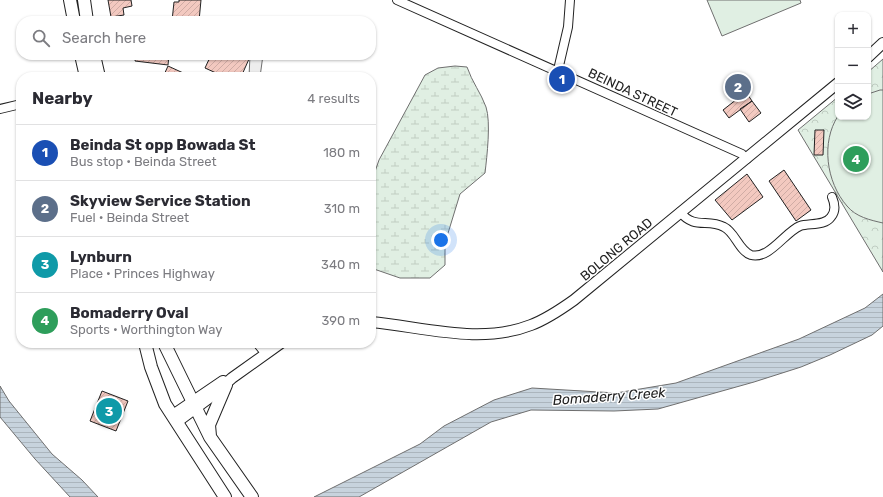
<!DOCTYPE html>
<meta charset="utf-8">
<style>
body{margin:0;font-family:Rubik,sans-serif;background:#f7f7f7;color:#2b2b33}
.controls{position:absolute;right:12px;top:12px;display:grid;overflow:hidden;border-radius:8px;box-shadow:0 1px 3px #0004}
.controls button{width:36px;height:36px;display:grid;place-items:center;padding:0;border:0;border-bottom:1px solid #e1e1e2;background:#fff;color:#2b2b33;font:20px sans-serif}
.you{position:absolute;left:441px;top:240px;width:14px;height:14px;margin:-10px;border:3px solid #fff;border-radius:50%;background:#1a73e8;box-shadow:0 0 0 6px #1a73e833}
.badge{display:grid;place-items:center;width:26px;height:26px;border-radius:50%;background:#c62828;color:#fff;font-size:13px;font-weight:700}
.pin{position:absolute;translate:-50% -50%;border:2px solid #fff;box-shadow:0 1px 4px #0006}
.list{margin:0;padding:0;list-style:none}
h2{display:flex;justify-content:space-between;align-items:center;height:52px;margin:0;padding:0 16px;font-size:17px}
h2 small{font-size:13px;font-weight:400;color:#7c7c81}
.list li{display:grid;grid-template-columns:26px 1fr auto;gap:12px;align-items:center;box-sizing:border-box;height:56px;padding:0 16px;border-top:1px solid #e1e1e2}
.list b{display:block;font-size:15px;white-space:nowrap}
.list p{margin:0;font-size:13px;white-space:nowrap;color:#7c7c81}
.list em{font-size:13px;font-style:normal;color:#7c7c81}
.icon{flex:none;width:22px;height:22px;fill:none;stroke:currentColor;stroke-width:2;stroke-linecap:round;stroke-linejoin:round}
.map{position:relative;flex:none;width:883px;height:497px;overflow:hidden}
.search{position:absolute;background:#fff;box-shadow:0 1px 3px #0004;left:16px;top:16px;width:360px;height:44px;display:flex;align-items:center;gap:10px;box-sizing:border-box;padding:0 14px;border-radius:16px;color:#7c7c81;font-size:15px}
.panel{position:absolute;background:#fff;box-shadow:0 1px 3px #0004;left:16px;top:72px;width:360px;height:276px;border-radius:16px}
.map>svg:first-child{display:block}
.wetland{fill:url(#wetland-marsh);stroke:#6f6f6f}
.park{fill:url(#park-crowns);stroke:#6f6f6f}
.pitch{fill:#e0efe3;stroke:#6f6f6f}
.parking{fill:#ededed;stroke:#6f6f6f}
.water{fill:url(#water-rules);stroke:#6f6f6f}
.building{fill:url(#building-hatch);stroke:#222}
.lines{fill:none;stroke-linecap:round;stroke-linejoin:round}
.minor-casing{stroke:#222;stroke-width:10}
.major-casing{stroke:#222;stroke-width:12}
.highway-casing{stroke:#222;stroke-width:14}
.minor{stroke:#fff;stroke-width:8}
.major{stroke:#fff;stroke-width:10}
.highway{stroke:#fff;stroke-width:12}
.labels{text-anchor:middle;stroke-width:3;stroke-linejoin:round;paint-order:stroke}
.street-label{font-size:13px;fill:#222;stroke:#fff}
.water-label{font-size:14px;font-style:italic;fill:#222;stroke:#fff}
</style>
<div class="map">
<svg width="883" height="497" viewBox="0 0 883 497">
<defs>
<pattern id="wetland-marsh" width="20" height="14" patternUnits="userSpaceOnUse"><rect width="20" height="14" fill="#e0efe3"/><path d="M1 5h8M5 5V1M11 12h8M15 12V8" fill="none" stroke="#c0cdc2"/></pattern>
<pattern id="park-crowns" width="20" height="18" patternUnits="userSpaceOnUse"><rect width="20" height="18" fill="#e0efe3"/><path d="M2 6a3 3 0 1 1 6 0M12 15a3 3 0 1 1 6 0" fill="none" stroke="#c0cdc2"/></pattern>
<pattern id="water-rules" width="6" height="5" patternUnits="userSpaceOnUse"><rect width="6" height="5" fill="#c7d3dd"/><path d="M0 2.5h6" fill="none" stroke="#abb5bd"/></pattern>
<pattern id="building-hatch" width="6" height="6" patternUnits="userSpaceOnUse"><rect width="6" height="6" fill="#f3c9c0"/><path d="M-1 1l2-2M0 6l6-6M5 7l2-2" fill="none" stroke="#d0aca5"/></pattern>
</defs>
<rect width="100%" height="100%" fill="#fff"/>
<path class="wetland" d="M455 66 467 67C472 82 481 93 486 107 491 122 487 156 485 173L460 194 445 243V265L430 278H400L371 268V183L379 160 425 75 438 68Z"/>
<path class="park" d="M883 59V272L798 130 838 97V117H868V72Z"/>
<path class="pitch" d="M707 0H800L801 3 722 36Z
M880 90H883V223C870 220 856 217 847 206 826 182 821 142 838 116V117H868V94Z"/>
<path class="parking" d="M250 55H263L260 77H249Z"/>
<path class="water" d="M883 294V326L872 335 830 355 801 367 754 382 658 409 614 411 531 410 491 422 359 497H314L420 444 444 426 494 400 532 388 616 393 676 383 799 339 865 308Z
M0 386 9 401 52 454 82 480 98 497H70L35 459 0 417Z"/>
<path class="building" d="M108 0H131L132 6 123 8 124 15 111 17Z
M179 0H201L199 21H172L174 2H179Z
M136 55H169L168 65 135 61Z
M211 55H240L249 59 241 77H225L205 68Z
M168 66 192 77H163Z
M151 74V77H138Z
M746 92 752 101 729 118 723 110Z
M752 101 761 113 749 122 740 109Z
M815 130H824L823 155H814Z
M784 170 811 210 796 221 769 181Z
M747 174 763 197 732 220 715 200Z
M102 391 128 401 116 431 90 421Z"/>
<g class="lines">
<g class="minor-casing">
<path id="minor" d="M397 0 742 154 747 159
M90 62 92 77
M558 70 568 27 570 0
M0 109 21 104
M680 212C695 230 707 218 724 227 735 232 739 251 751 255 769 260 785 232 800 226 809 223 825 226 831 217 836 211 835 204 832 197
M257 343 265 353"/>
</g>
<g class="major-casing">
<path id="major" d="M868 57 883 43
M371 322C424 327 480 345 531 325 547 319 560 310 574 300L838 83
M173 415 223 381
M177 422 212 396 232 378 281 343"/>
</g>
<g class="highway-casing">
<path id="highway" d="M70 0 74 21
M84 0 87 21
M81 55 86 77
M94 55 99 77
M145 343 151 367 165 404 225 497
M164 343 210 437 252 497
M210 436 209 425 226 385"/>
</g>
<use href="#minor" class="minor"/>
<use href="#major" class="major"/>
<use href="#highway" class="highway"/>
</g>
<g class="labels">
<g class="street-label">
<text transform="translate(633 92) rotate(25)" y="5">BEINDA STREET</text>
<text transform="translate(616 249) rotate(-40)" y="5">BOLONG ROAD</text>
</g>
<g class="water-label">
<text transform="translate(609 396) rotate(-4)" y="5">Bomaderry Creek</text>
</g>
</g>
</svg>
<div class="controls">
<button>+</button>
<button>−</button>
<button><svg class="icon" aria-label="layers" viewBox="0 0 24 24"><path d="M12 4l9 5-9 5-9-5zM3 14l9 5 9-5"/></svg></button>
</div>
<div class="you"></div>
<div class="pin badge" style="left:562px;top:79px;background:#1a4fb4">1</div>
<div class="pin badge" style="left:738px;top:87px;background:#5c6f8a">2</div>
<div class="pin badge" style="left:109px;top:411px;background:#0f9aa8">3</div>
<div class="pin badge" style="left:856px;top:159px;background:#2e9e5b">4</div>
<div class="search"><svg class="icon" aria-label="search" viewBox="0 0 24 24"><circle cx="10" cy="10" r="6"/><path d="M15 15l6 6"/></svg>Search here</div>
<section class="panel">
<h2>Nearby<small>4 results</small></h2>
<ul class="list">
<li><span class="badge" style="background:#1a4fb4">1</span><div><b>Beinda St opp Bowada St</b><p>Bus stop · Beinda Street</p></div><em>180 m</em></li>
<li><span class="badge" style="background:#5c6f8a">2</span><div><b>Skyview Service Station</b><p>Fuel · Beinda Street</p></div><em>310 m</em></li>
<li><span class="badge" style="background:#0f9aa8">3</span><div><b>Lynburn</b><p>Place · Princes Highway</p></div><em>340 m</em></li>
<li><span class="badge" style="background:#2e9e5b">4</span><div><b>Bomaderry Oval</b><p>Sports · Worthington Way</p></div><em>390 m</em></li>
</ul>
</section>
</div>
